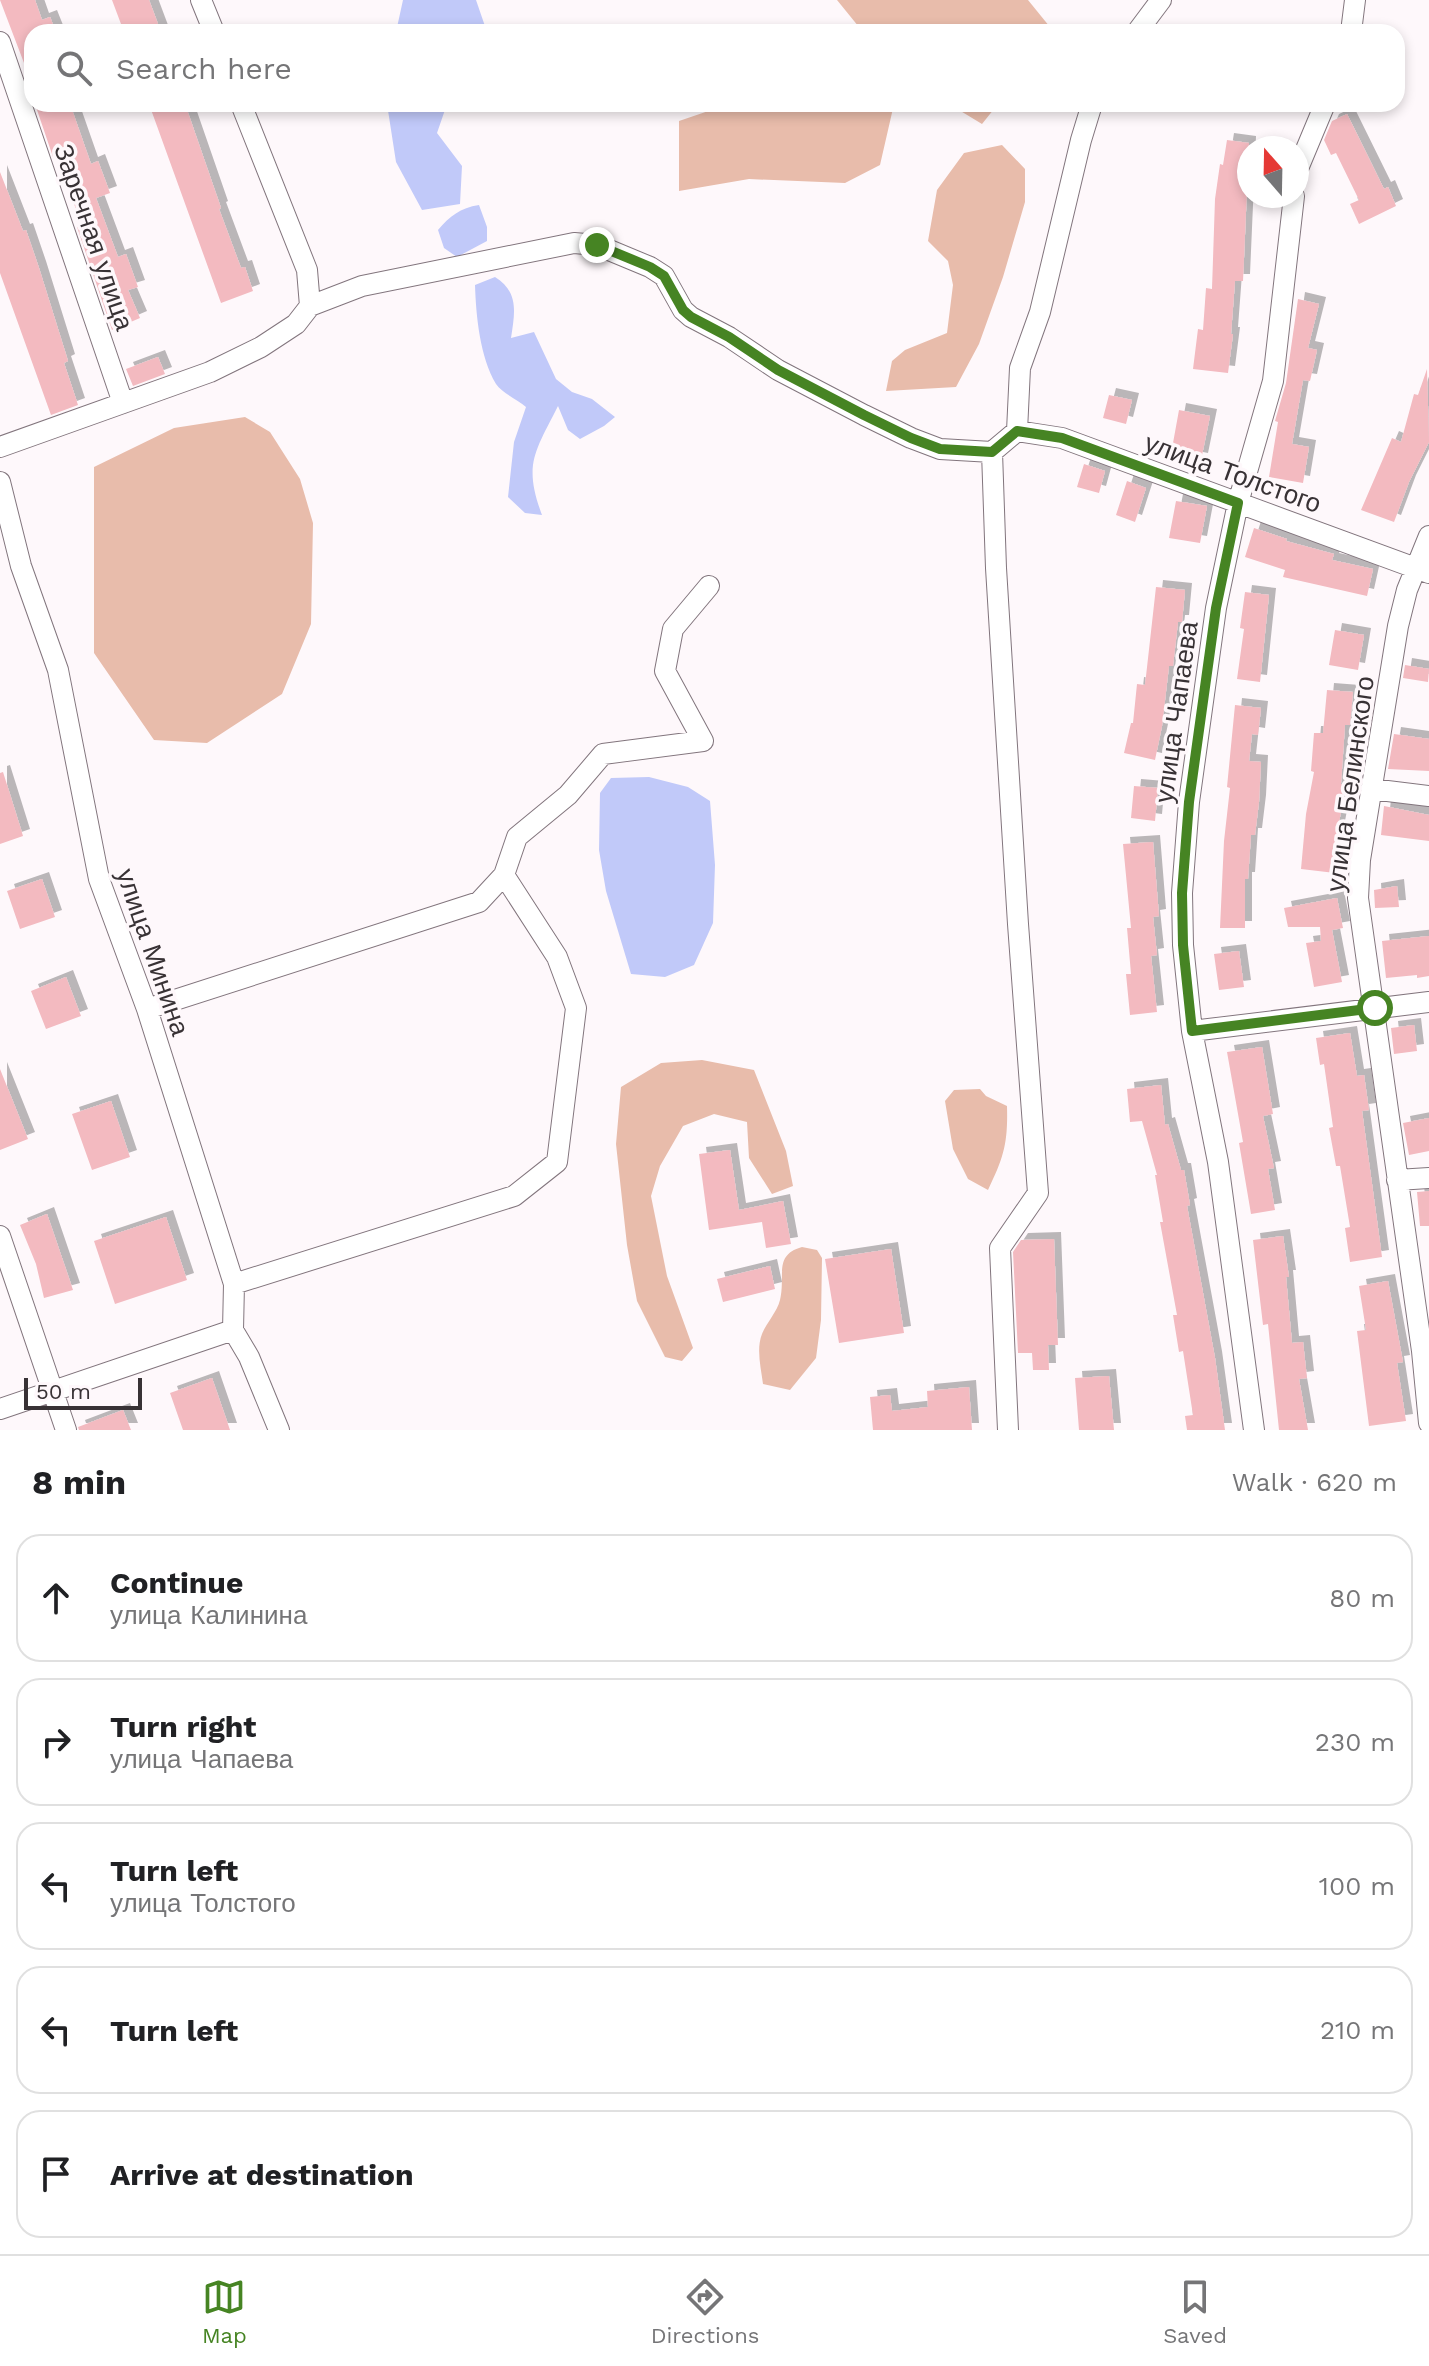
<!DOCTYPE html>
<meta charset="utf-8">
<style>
body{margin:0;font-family:"Work Sans",sans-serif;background:#f6f6f6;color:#202124}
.compass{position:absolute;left:1237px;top:136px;width:72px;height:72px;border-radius:50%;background:#fff;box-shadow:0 4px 12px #0003;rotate:340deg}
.scale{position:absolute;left:24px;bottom:20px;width:118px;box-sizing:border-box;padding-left:8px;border:4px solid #383235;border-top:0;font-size:22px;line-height:28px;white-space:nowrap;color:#383235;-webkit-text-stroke:6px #fef8fb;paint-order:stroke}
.stop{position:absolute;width:24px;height:24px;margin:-18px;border:6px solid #468423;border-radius:50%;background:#fff}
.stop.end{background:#468423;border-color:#fff;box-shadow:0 2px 8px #0008}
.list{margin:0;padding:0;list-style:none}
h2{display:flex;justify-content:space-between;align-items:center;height:104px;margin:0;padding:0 32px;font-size:34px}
h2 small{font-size:26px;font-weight:400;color:#757577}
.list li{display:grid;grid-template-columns:52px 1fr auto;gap:24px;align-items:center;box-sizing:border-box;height:128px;margin:0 16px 16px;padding:0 16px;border:2px solid #e0e0e0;border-radius:24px}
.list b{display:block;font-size:30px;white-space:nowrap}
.list p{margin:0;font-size:26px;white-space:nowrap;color:#757577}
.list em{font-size:26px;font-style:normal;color:#757577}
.icon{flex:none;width:44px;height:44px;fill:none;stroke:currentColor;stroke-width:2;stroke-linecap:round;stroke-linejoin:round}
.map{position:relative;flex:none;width:1429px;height:1430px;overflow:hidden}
.search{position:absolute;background:#fff;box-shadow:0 4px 12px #0003;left:24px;right:24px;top:24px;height:88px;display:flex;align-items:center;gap:20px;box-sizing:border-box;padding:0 28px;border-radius:24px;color:#757577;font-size:30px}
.sheet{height:824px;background:#fff}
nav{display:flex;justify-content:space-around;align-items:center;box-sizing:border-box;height:112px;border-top:2px solid #e0e0e0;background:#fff;font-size:22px;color:#757577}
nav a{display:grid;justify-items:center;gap:4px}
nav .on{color:#468423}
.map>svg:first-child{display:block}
.green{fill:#e8bcab}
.water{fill:#c1c9f9}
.building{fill:#f3bac0;filter:url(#shadow)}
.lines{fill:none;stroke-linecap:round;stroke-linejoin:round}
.minor-casing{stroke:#82757d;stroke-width:22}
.minor{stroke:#fff;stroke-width:20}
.route{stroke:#468423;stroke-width:10}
.labels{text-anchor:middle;stroke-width:7;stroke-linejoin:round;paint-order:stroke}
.street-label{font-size:26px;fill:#383235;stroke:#fef8fb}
</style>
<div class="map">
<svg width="1429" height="1430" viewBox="0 0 1429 1430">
<defs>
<filter id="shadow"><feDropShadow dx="7" dy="-7" stdDeviation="0" flood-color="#0004"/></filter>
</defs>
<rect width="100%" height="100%" fill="#fef8fb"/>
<path class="green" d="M837 0H1028L1054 32H863Z
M729 104H894L880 165 845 183 749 179 679 191V121Z
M949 104H998L982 124Z
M1002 145 1025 169V202L1003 277 979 344 956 387 886 391 892 361 905 350 947 333 953 285 948 261 928 241 937 190 964 153Z
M245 417 270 432 300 479 313 523 311 624 282 694 207 743 154 740 94 653V467L174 428Z
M702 1060 754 1070 786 1151 793 1186 772 1194 749 1158 747 1122 714 1114 683 1126 660 1166 651 1196 667 1276 693 1348 682 1361 665 1357 637 1301 627 1245 616 1144 621 1087 661 1063Z
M980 1089 986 1096 1007 1106C1008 1143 1004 1157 988 1190L968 1179 953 1149 945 1101 954 1090Z
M802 1247 817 1250 822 1258 821 1320 816 1358 790 1390 763 1384C761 1368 756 1349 762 1334 767 1322 777 1312 780 1300 786 1276 773 1255 802 1247Z"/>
<path class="water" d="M403 0H476L487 32H396Z
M387 104H447L437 133 462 166 460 204 422 210 396 162Z
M479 205 487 227V241L457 257 444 248 438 230C450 216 460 208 479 205Z
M495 277C519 292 515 312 511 338L534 332 556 379 572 392 592 399 615 417 604 426 580 439 568 430 558 406C535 452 523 464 542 515L525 513 508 497 514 442 526 407C518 400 502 393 496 384 480 357 476 316 475 285Z
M649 777 688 787 710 801 715 865 713 923 694 965 665 977 631 974 606 891 599 850 600 793 611 778Z"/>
<path class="building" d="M0 0H35L42 20 50 17 56 32H32V84Z
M112 0H149L161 32H124Z
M35 104H70L91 164 98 161 110 193 96 198 118 257 126 254 138 287 128 290 140 318 112 330 77 227 82 225 56 156 53 157Z
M149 104H185L221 208 219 209 241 268 245 267 253 291 221 303Z
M1347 114 1384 189 1388 187 1396 206 1359 224 1350 204 1359 200 1336 153 1331 155 1324 140 1332 121Z
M1227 140 1249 143 1243 281H1235L1231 334H1233L1228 373 1193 369 1198 329 1203 330 1206 288 1212 289 1215 199 1220 164 1223 165Z
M0 172 23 231 26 230 39 268 68 361 64 363 78 405 51 415 0 273Z
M1298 299 1319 304 1308 348 1317 350 1310 381 1303 380 1292 444 1309 447 1303 483 1269 477 1278 422 1275 421 1286 383Z
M158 357 165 374 133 386 126 369Z
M1427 369 1429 442 1409 482 1394 522 1361 510 1392 438 1401 442 1414 394 1418 395Z
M1109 395 1132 400 1126 424 1103 418Z
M1179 410 1210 416 1201 460 1171 454Z
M1084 464 1105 471 1099 493 1077 487Z
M1127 481 1146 488 1135 522 1116 515Z
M1176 501 1207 506 1200 543 1169 538Z
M1254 528 1287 539 1286 541 1334 554 1332 560 1373 569 1367 596 1283 577 1285 570 1245 557Z
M1156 587 1185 590 1182 622H1178L1173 666H1169L1162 726 1155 760 1124 753 1131 723H1133L1137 684 1145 685Z
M1245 592 1269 595 1260 682 1237 679 1244 629 1240 628Z
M1335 630 1364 635 1358 670 1329 665Z
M1405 665 1429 669 1428 682 1403 678Z
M1327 690 1353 692 1350 725H1345L1341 784 1346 785 1338 828H1341L1335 873 1301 869 1306 814 1314 772 1311 771 1314 733H1323Z
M1235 705 1261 708 1258 735 1252 734 1249 761 1261 762 1259 802 1255 835H1251L1248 879H1245V928H1220L1224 841 1230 788 1227 787Z
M1394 734 1429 739V771L1388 769Z
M3 772 23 836 0 844V773Z
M1134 786 1158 788 1155 821 1131 818Z
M1384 806 1429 815V841L1381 835Z
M1153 842 1159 916 1153 917 1157 955 1151 956 1157 1012 1130 1015 1126 974H1131L1127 928H1131L1123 844Z
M42 879 55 917 20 929 7 891Z
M1397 886 1399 907 1375 908 1374 890Z
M1337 898 1343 928 1332 930 1342 982 1314 987 1306 943 1321 941 1320 927H1288L1284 908Z
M1429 936V976L1417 978V975L1386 978 1382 941Z
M1239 951 1244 987 1219 990 1214 954Z
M66 977 81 1016 46 1029 31 991Z
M1414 1025 1417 1051 1394 1054 1391 1028Z
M1350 1033 1357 1076 1364 1075 1369 1110 1362 1111 1382 1257 1350 1262 1345 1228 1350 1227 1340 1166H1336L1329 1128 1333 1127 1324 1064 1320 1065 1316 1038Z
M1262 1047 1273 1114 1263 1116 1274 1168 1268 1169 1275 1210 1251 1214 1239 1143 1243 1142 1227 1052Z
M0 1069 28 1139 0 1150Z
M1161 1085 1165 1125 1168 1124 1181 1170H1184L1190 1205 1187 1206 1215 1358 1225 1430H1187L1185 1416 1193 1415 1183 1351 1179 1352 1173 1315H1177L1160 1222H1163L1155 1175H1157L1142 1121 1130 1122 1127 1089Z
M111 1101 130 1157 92 1170 72 1114Z
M1429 1118V1151L1409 1155 1403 1123Z
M730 1150 739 1210 783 1201 791 1244 766 1248 762 1222 709 1230 699 1154Z
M1429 1191V1226H1420L1417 1192Z
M47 1214 73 1290 44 1298 36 1264 20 1225Z
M166 1217 187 1280 115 1304 94 1241Z
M1283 1236 1289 1277H1286L1292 1343 1303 1342 1307 1378 1299 1379 1308 1430H1279L1268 1324 1263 1325 1253 1240Z
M1054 1239 1058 1345H1048L1049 1370H1033L1032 1353H1018L1013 1252 1021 1240Z
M891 1249 904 1333 839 1343 825 1259Z
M770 1266 775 1289 723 1302 717 1279Z
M1388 1281 1403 1362 1397 1363 1406 1421 1369 1426 1357 1331 1366 1330 1359 1286Z
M1109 1376 1114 1430H1079L1075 1378Z
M212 1378 230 1430H183L170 1393Z
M969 1387 972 1430H873L870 1397 890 1395 892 1411 928 1407 927 1391Z
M123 1410 131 1430H79L78 1427Z"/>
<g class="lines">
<g class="minor-casing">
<path id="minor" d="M201 0 214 32
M1137 32 1161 0
M1351 32 1355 0
M0 42 123 403
M241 104 307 270 310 306
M1297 171 1325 104
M1017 431 1062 438 1429 573
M0 447 210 372 261 347 296 324 310 306 362 286 574 243 597 245 650 267 664 276 683 310 691 317 729 337 778 370 864 415 911 438 940 449 992 452
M0 482 21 566 58 670 99 879 147 1009 234 1284 233 1330 249 1357 279 1430
M1429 536 1407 590 1398 626 1360 860 1358 898 1422 1351 1429 1423
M1371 789 1429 796
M147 1009 479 902 504 875 517 837 568 795 603 754 703 741 665 671 673 629 709 586
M1192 1031 1429 1002
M1397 1180 1429 1178
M0 1236 66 1430
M234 1284 514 1196 557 1162 576 1008 557 957 504 875
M0 1409 233 1330
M1008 1430 1000 1248 1038 1193 1018 924 996 568 992 452 1017 431 1020 368 1040 312 1081 140 1092 104
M1254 1430 1218 1162 1192 1031 1183 945 1182 893 1189 802 1216 608 1238 503 1273 381 1294 196"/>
</g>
<use href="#minor" class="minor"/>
</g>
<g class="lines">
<path class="route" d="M597 245 650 267 664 276 683 310 691 317 729 337 778 370 864 415 911 438 940 449 992 452 1017 431 1062 438 1238 503 1216 608 1189 802 1182 893 1183 945 1192 1031 1375 1008"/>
</g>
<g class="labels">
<g class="street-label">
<text transform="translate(94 237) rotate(71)" y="9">Заречная улица</text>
<text transform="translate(1233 473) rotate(20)" y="9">улица Толстого</text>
<text transform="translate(1176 712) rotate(-82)" y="9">улица Чапаева</text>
<text transform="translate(1350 784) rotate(-82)" y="9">улица Белинского</text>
<text transform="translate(153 952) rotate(71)" y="9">улица Минина</text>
</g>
</g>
</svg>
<svg class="compass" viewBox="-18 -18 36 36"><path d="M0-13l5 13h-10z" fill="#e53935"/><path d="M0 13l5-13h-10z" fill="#757577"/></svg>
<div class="scale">50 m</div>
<div class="stop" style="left:1375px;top:1008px"></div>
<div class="stop end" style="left:597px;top:245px"></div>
<div class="search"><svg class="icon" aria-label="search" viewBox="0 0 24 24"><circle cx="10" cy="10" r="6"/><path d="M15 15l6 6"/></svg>Search here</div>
</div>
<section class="sheet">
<h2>8 min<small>Walk · 620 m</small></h2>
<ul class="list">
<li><svg class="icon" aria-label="ahead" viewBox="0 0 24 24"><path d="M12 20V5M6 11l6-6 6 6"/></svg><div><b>Continue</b><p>улица Калинина</p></div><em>80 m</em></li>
<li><svg class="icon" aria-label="right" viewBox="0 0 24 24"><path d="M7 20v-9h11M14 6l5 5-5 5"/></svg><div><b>Turn right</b><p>улица Чапаева</p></div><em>230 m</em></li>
<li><svg class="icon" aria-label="left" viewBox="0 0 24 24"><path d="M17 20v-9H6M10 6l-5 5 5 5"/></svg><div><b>Turn left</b><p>улица Толстого</p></div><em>100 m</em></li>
<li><svg class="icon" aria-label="left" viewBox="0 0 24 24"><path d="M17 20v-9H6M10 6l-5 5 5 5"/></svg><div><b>Turn left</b></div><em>210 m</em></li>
<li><svg class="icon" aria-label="arrive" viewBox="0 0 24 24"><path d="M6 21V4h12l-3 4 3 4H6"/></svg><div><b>Arrive at destination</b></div></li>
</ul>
</section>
<nav>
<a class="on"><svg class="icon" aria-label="map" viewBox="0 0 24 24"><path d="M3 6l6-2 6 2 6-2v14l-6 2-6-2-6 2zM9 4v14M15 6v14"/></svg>Map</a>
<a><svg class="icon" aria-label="directions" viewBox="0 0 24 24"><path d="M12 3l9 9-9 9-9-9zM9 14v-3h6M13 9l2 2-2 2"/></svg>Directions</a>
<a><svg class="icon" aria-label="saved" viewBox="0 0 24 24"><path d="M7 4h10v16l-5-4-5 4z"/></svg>Saved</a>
</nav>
